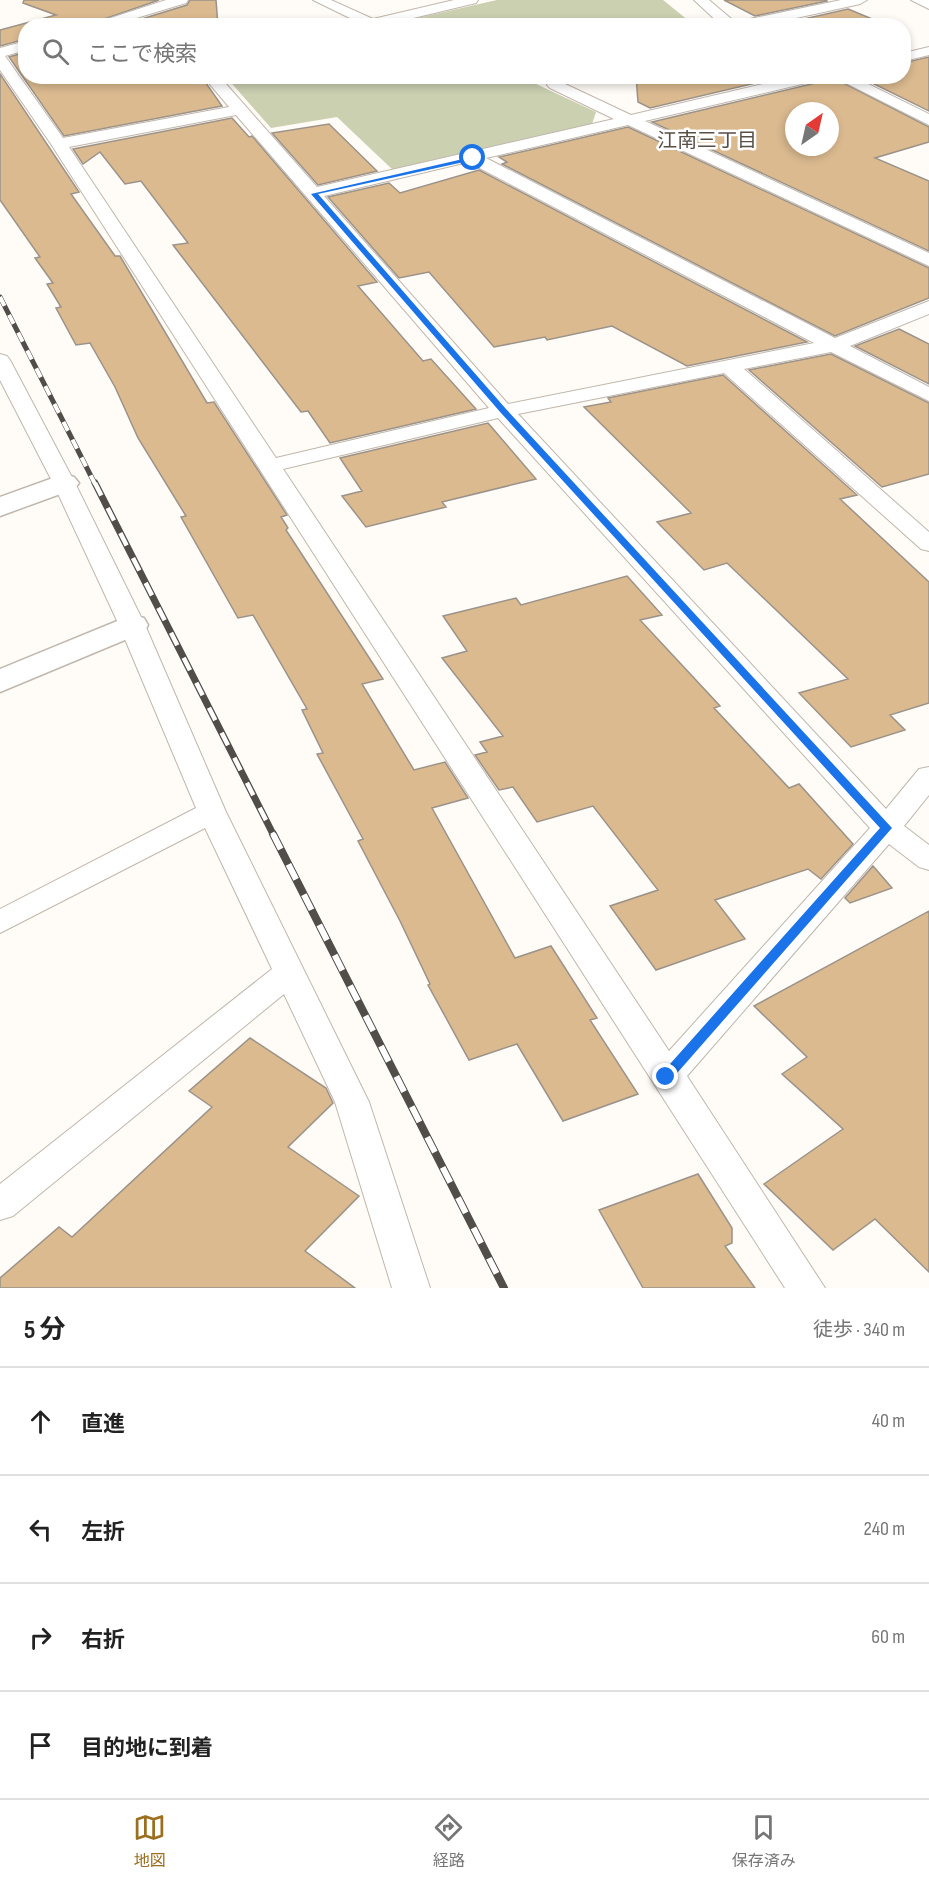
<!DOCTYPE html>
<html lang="ja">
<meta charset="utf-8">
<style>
body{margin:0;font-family:"Sofia Sans Condensed","Noto Sans JP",sans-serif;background:#f6f6f6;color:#222}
.compass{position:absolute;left:785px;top:102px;width:54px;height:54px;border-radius:50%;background:#fff;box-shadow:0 3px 9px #0003;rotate:34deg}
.stop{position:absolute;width:18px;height:18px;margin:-14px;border:4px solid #1a73e8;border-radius:50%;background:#fff}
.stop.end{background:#1a73e8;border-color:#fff;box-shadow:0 2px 6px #0008}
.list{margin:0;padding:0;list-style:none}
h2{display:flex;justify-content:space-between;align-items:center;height:78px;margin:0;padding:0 24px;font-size:26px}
h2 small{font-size:20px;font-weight:400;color:#767676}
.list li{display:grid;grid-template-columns:39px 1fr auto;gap:18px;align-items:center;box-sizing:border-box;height:108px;padding:0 24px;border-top:2px solid #e0e0e0}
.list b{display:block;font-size:22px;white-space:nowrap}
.list em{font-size:20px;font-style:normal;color:#767676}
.icon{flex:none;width:33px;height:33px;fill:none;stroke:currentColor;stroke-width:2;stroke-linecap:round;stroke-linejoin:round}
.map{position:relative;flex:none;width:929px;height:1288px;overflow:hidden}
.search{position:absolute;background:#fff;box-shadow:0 3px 9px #0003;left:18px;right:18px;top:18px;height:66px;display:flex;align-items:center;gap:15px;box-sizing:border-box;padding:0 21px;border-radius:24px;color:#767676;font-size:22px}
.sheet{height:510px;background:#fff}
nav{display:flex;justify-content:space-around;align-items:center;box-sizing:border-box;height:84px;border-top:2px solid #e0e0e0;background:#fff;font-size:16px;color:#767676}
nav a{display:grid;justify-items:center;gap:3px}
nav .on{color:#9a6f1d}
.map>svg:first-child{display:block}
.green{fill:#cbd0b1}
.building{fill:#dbba90;stroke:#9b9389;stroke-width:1.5;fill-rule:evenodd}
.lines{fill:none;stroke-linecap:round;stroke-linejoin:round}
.lane-casing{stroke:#c0b7ad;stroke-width:2}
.street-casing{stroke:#c0b7ad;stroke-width:3}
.lane{fill:#fff;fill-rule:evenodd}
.street{fill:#fff;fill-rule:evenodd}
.rail-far2-casing{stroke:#514e4a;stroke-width:5}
.rail-far1-casing{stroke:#514e4a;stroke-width:7}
.rail-casing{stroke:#514e4a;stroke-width:8}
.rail-far2{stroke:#fff;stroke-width:4;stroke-dasharray:10;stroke-linecap:butt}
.rail-far1{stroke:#fff;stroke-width:4.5;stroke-dasharray:14;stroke-linecap:butt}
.rail{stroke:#fff;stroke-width:6;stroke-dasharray:17;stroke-linecap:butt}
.route{fill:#1a73e8}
.labels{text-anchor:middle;stroke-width:5;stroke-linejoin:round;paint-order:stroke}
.far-neighbourhood-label{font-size:20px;fill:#585047;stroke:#fff}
</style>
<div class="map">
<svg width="929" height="1288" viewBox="0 0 929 1288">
<rect width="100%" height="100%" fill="#fffbf6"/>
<path class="green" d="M497 0H663L694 25 382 26Z
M226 77H542L534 83 596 112 592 124 394 171 337 117 271 128Z"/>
<path class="building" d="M24 0H159L84 26H26V39L0 46V30L56 15 23 3Z
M190 0H216L218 26H119L187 5Z
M724 0H826L827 1 755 16Z
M848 9 882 23 870 26H773Z
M26 52V76H201L222 106 64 136 9 57Z
M929 57V111L858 76H903V63Z
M0 74 79 192 71 194 115 256H120L207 403 214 402 287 515 281 517 288 528 286 530 383 679 362 684 414 770 445 762 468 798 432 808 515 958 551 946 597 1018 590 1020 638 1094 563 1121 517 1044 469 1060 428 985 430 984 400 921 358 841 363 839 317 754 323 753 302 710 307 709 253 615 238 618 181 517 186 516 138 438 115 387 90 343 76 345 56 308 61 307 47 284 53 283 35 258 40 257 0 200Z
M636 76H785L650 108 638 102Z
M830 76 929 127V142L875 158 929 181V251L652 122 820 82ZM794 111H830V147H794Z
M232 118 249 137 252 136 377 282 358 286 423 361 431 359 476 409 330 443 308 411 301 412 173 245 188 243 141 181 125 184 100 152 83 164 73 149Z
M329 124 377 171 318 185 272 133Z
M628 127 929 268V298L835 336 502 164 507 162 499 157Z
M479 170 807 342 687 366 612 326 547 340 545 337 494 347 429 272 399 278 328 197 389 183 400 193Z
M899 329 929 344V384L855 346Z
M831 354 929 403V474L882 487 749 370Z
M723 375 857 495 840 499 929 582V703L890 715 905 730 851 747 799 693 848 679 727 563 704 570 657 522 691 513 584 407 611 402 608 398Z
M488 423 536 479 442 502 446 507 366 527 342 496 362 491 340 458Z
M627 576 662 615 640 620 720 706 714 708 789 788 799 784 853 844 821 879 808 869 715 900 745 939 656 970 610 906 658 890 593 806 537 822 513 787 499 790 475 755 487 752 480 742 503 736 442 658 467 651 443 616 516 598 521 605Z
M873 866 892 888 850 903 845 898Z
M929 911V1272L875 1219 833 1250 764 1184 843 1129 782 1074 807 1057 754 1006Z
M250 1038 326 1088 333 1103 288 1147 359 1196 305 1251 355 1288H0V1278L59 1227 72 1237 212 1107 189 1091Z
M698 1174 732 1228V1243L725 1246 755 1288H643L599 1210Z"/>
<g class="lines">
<g class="lane-casing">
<path id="lane" d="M166 0H188L186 3 110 26H86Z
M313 0H331L373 19 454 0H478L476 3 380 26H353L358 22Z
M694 0H709L735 22 841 0H867L860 4 760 26H722Z
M911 0H929V9Z
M26 41V50L5 56 63 138 229 107 203 76H219L317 187 614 119 550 88 547 85 550 76H572L563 83 631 115 797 76H826L819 80 645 121 929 253V266L628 125 486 158 835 338 929 301V314L850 346 929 387V401L831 352 744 369 929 532V551L921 549 724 373 518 414 886 809 919 769 929 767V795L904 826 929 845V870L919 867 889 844 687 1076 825 1288H785L51 144 0 70V48ZM236 115 489 408 276 458 69 147ZM468 162 814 343 508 404 324 196ZM498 418 870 828 669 1051 283 469Z
M929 47V55L904 61V53Z
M832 76H852L929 114V125Z
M0 354 7 356 10 360 75 483 145 625 226 812 369 1102 430 1288H392L335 1102 284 994 13 1216 0 1220V1184L272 969 205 828 0 933V909L196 808 119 625 53 483 0 380Z"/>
</g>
<g class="street-casing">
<path id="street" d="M64 474 74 477 79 483 74 489 0 516V497Z
M132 615 144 618 148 625 144 632 0 692V669Z"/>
</g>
<use href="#lane" class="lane"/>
<use href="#street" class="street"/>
<g class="rail-far2-casing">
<path id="rail-far2" d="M0 297 95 484"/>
</g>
<g class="rail-far1-casing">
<path id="rail-far1" d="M95 483 274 836"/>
</g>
<g class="rail-casing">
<path id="rail" d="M273 834 504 1288"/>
</g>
<use href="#rail-far2" class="rail-far2"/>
<use href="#rail-far1" class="rail-far1"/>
<use href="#rail" class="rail"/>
</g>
<path class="route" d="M476 156 473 160 318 194 506 409 892 828 671 1080 666 1082 660 1077 662 1073 880 828 501 413 311 194Z"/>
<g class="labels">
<g class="far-neighbourhood-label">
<text x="707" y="147">江南三丁目</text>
</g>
</g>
</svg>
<svg class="compass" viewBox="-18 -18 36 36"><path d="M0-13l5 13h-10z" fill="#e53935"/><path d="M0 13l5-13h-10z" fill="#767676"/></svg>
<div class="stop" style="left:473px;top:158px"></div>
<div class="stop end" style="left:666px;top:1077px"></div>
<div class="search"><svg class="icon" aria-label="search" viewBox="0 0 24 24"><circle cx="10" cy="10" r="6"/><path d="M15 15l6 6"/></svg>ここで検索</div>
</div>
<section class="sheet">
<h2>5 分<small>徒歩 · 340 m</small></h2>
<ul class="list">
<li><svg class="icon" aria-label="ahead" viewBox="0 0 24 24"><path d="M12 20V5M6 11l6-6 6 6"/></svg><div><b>直進</b></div><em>40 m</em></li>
<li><svg class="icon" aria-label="left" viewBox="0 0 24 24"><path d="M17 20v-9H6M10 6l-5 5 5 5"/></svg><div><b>左折</b></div><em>240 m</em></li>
<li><svg class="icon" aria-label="right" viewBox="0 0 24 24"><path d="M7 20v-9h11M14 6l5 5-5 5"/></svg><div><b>右折</b></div><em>60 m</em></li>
<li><svg class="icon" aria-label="arrive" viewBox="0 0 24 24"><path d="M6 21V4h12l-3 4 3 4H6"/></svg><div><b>目的地に到着</b></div></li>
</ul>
</section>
<nav>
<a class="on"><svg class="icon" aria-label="map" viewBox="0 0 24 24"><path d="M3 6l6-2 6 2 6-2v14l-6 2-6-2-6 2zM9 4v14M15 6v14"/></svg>地図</a>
<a><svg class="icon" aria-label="directions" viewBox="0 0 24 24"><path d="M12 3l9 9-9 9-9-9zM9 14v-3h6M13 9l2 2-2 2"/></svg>経路</a>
<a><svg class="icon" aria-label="saved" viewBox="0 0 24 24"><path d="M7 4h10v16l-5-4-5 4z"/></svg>保存済み</a>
</nav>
